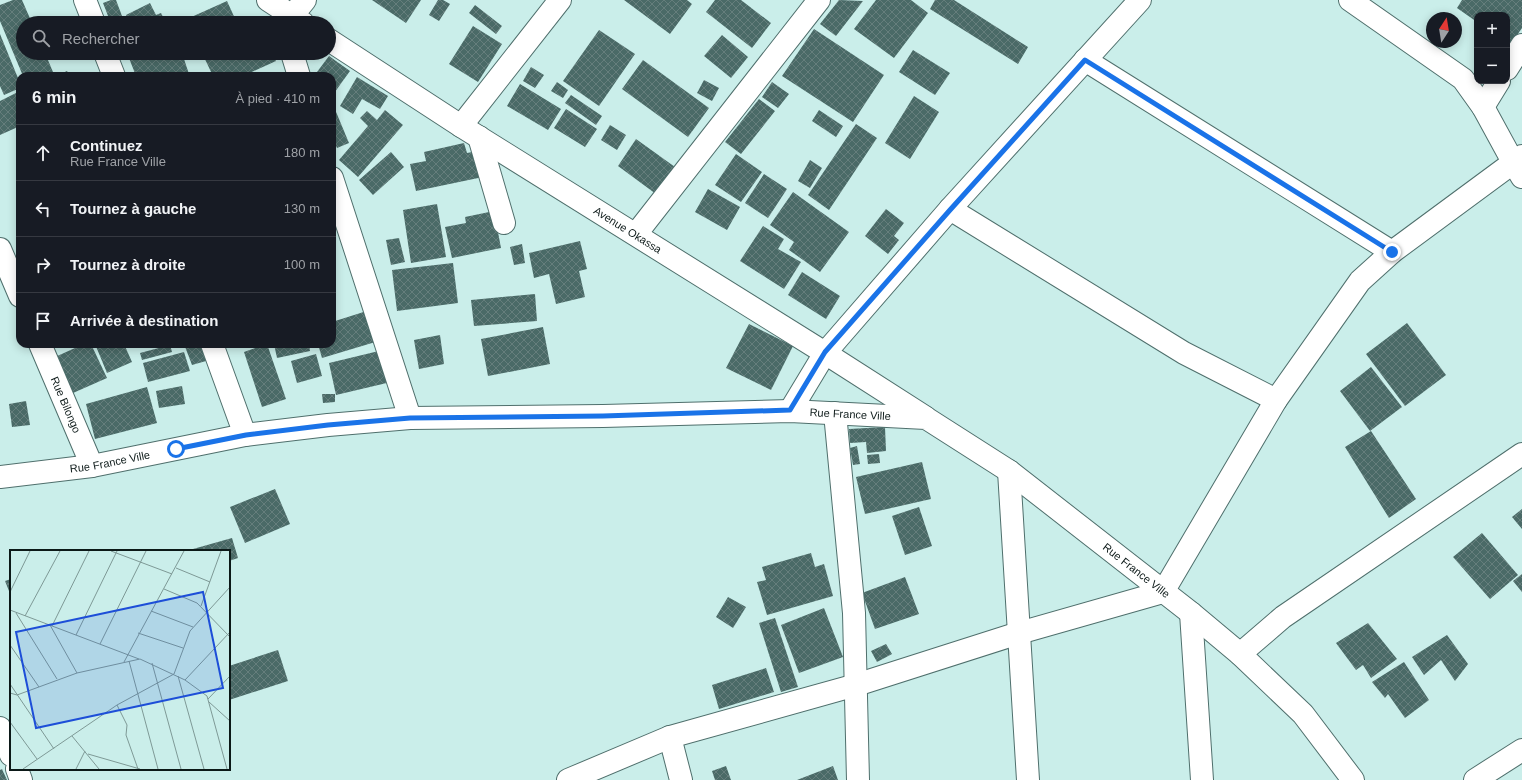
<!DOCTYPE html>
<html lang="fr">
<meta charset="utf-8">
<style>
body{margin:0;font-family:Helvetica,sans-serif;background:#20242c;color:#f1f3f6}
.controls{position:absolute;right:12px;top:12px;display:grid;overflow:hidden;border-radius:8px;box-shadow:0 2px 10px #0003}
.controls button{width:36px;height:36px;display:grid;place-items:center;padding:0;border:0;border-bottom:1px solid #363941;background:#171b24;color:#f1f3f6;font:20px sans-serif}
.compass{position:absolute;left:1426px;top:12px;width:36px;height:36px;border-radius:50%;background:#171b24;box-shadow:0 2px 10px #0003;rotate:12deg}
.stop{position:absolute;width:12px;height:12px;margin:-9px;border:3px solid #1a73e8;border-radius:50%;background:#fff}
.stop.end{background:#1a73e8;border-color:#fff;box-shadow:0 1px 4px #0008}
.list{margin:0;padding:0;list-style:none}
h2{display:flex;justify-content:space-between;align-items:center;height:52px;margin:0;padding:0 16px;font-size:17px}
h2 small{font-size:13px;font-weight:400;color:#9ea1a6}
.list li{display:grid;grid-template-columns:26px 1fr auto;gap:12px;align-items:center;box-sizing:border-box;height:56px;padding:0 16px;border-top:1px solid #363941}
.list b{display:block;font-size:15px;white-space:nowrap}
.list p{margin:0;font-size:13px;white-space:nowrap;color:#9ea1a6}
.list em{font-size:13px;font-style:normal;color:#9ea1a6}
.icon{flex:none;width:22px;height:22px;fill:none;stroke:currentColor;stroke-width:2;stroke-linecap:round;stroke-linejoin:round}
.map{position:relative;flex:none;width:1522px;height:780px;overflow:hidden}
.search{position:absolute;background:#171b24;box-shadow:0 2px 10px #0003;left:16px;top:16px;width:320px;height:44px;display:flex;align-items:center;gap:10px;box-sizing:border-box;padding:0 14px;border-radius:22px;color:#9ea1a6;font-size:15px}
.panel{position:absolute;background:#171b24;box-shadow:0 2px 10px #0003;left:16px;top:72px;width:320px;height:276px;border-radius:12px}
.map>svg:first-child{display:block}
.building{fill:url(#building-cross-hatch)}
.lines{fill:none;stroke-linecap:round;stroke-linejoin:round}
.street-casing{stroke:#4f6f6c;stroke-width:24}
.street{stroke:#fff;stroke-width:22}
.route{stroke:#1a73e8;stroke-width:5}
.labels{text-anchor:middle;stroke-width:3.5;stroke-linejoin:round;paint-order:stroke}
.street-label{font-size:11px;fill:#0c1918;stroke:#d7fbf7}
.inset-road{fill:none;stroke:#7e9996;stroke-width:1}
.view{fill:#1d4ed8;fill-opacity:0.15;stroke:#1d4ed8;stroke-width:2}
.inset-edge{fill:none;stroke:#0c1918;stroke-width:2}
</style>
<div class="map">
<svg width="1522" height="780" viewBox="0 0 1522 780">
<defs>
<pattern id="building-cross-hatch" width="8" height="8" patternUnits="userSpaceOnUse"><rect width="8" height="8" fill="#4a6a67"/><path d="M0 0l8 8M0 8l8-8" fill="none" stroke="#657e7c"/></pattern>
</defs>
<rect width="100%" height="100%" fill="#caeeea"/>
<path class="building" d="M13 0H22L32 23H23V53H45L53 72 42 76H23L0 21V5Z
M111 0H116L122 16 110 21 103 3Z
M372 0H421L406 23Z
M438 0H443L450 4 439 21 429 15Z
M624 0H687L692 4 670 34Z
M715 0H741L771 23 752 48 706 12Z
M839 0 863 1 836 36 820 24Z
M876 0H911L928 13 894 58 854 29Z
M935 0H954L1028 47 1018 64 930 9Z
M1462 0H1522V28L1511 44 1507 42V15H1477V22L1457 8Z
M227 1 237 23H188L187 19Z
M150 3 156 15 161 13 165 21 161 23H130L126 15Z
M475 5 502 26 496 34 469 13Z
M473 26 502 44 478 82 449 64Z
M814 29 884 75 853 122 782 76Z
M599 30 635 54 599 106 563 81Z
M0 34 20 83V88L4 95 0 86Z
M722 35 748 57 731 78 704 56Z
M913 50 950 73 935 95 899 72Z
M127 53H182L189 74 183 76H136Z
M202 53H273L276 61 243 76H213Z
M329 56 350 71 332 96V76H314Z
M643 60 709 108 688 137 622 89Z
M531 67 544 75 535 88 523 81Z
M67 71 70 76H56Z
M357 77 388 96 380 109 362 99 353 114 340 106Z
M704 80 719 88 712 101 697 93Z
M557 82 568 90 563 98 551 91Z
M772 82 789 94 778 108 762 97Z
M520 84 561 109 548 130 507 106Z
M18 92 20 96V126L0 135V101Z
M571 95 602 116 596 125 565 103Z
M914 96 939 112 910 159 885 143Z
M759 99 775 111 741 154 725 142Z
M334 107 349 143 337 148 332 137V108Z
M566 109 597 129 585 147 554 128Z
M385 110 403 125 358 177 339 160 368 126 360 118 367 111 377 120Z
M819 110 843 126 836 137 812 121Z
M856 124 877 138 829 210 808 195Z
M610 125 626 135 617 150 601 140Z
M636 139 675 167 656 194 618 166Z
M464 143 467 153 478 151 483 177 416 191 410 164 426 161 424 152Z
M391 152 404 167 373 195 359 180Z
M736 154 762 172 741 202 715 185Z
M810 160 822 168 810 188 798 181Z
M764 174 787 189 768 218 745 203Z
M708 189 740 207 727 230 695 212Z
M793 192 849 232 820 272 789 250 794 242 770 225Z
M437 204 446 257 411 263 403 210Z
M886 209 904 223 894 236 899 240 888 254 865 236Z
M494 211 501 248 452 258 445 227 466 223 465 217Z
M763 226 784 239 778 249 801 262 784 289 740 261Z
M399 238 405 262 391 265 386 240Z
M580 241 587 269 579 271 585 297 556 304 549 274 534 278 529 253Z
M522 244 525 263 514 265 510 247Z
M453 263 458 303 397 311 392 270Z
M802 272 840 296 826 319 788 295Z
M535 294 537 321 474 326 471 300Z
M373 309 382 340 322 358 318 344H332V322Z
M1407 323 1446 375 1405 406 1366 354Z
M749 324 793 346 771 390 726 368Z
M543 327 550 364 488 376 481 339Z
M440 335 444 364 419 369 414 340Z
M84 344H91L107 378 73 393 55 357Z
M95 344H124L132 362 107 373Z
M184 344H200L206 361 192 365Z
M267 344 286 399 262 407 244 352Z
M274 344H309L310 351 277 358Z
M170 345 172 352 142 360 140 353Z
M383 350 391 382 336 395 329 363Z
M184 352 190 371 148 382 143 363Z
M316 354 322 376 297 383 291 361Z
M1371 367 1402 407 1370 431 1340 391Z
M182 386 185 404 159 408 156 391Z
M147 387 157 423 95 439 86 404Z
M322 394H335V402L323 403Z
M26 401 30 425 12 427 9 404Z
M885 427 886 451 867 453 866 442 850 443 849 429Z
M1371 431 1416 499 1389 518 1345 447Z
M857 446 860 464 853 465 850 448Z
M879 454 880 463 868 464 867 455Z
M922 462 931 499 865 514 856 477Z
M275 489 290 524 245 543 230 507Z
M919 507 932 546 905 555 892 516Z
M1522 509V529L1512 517Z
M1482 533 1518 575 1490 599 1453 557Z
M232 538 238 558 229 561V551H193V549Z
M811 553 815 567 824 564 833 596 767 615 757 582 766 580 762 567Z
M1522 574V592L1513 581Z
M905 577 919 614 875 629 862 593Z
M11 579V596L5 581Z
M728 597 746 607 733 628 716 617Z
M824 608 843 657 799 673 781 625Z
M775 618 798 687 781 692 759 623Z
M1368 623 1397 659 1371 678 1363 665 1356 670 1336 643Z
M1447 635 1468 664 1455 681 1441 660 1424 675 1412 657Z
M886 644 892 654 877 662 871 651Z
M278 650 288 681 229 700V666Z
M1404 662 1429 700 1405 718 1388 694 1385 698 1372 682Z
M766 668 774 692 719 709 712 685Z
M726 766 731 780H715L712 771Z
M833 766 838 780H797Z
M2 769 7 780H0V770Z"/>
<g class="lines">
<g class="street-casing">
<g id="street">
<path d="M85 0 94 23"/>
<path d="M268 0 303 23"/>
<path d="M1350 0 1463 79 1483 107 1513 162 1522 177"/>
<path d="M292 16 305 0"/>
<path id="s1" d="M329 40 461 126 825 353 925 417"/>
<path d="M105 53 114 76"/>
<path d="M292 53 299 76"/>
<path d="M1085 60 1392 252"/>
<path d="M1507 69 1522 45"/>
<path d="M1483 107 1499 81"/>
<path d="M461 126 560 0"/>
<path d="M479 137 504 223"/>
<path d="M332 178 410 418"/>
<path d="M950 209 1184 353 1276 400"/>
<path d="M636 234 819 0"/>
<path d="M0 249 20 296"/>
<path id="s2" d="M40 344 92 466"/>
<path d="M212 344 245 435"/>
<path d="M790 411 825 353 950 209 1140 0"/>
<path d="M835 413 854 613 858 780"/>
<path d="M1009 471 1028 780"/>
<path id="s3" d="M0 477 92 466 245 435 328 425 410 418 603 416 790 411 926 418 1009 471 1191 613 1240 654 1303 714 1353 780"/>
<path d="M1191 613 1202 780"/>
<path d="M1240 654 1283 617 1522 454"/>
<path d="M0 728 11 755"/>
<path d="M670 737 681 780"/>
<path d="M17 769 21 780"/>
<path d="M568 780 670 737 856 685 1019 633 1163 592 1276 400 1360 281 1392 252 1522 156"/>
<path d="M1475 780 1522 750"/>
</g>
</g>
<use href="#street" class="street"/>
</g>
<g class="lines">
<path class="route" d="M176 449 246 435 328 425 410 418 603 416 790 410 825 352 950 210 1085 60 1392 252"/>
</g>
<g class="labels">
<g class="street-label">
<text dy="4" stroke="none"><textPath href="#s1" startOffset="354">Avenue Okassa</textPath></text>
<text dy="4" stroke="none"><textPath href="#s2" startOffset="66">Rue Bilongo</textPath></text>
<text dy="4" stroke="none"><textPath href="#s3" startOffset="855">Rue France Ville</textPath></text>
<text dy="4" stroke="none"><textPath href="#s3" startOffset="111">Rue France Ville</textPath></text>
<text dy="4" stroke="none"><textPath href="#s3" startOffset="1191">Rue France Ville</textPath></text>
</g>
</g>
<g transform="translate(10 550)">
<rect width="220" height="220" fill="#caeeea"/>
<path class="inset-road" d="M101 1 162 24M166 18 200 32M154 39 187 53 220 87M0 42 20 1M191 56 211 1M0 60 129 109M141 61 183 77M6 63 47 129M15 66 50 1M40 75 67 123M42 76 79 1M128 83 173 98M66 85 107 1M90 94 136 1M0 95 29 137M119 111 148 219M114 112 174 1M142 113 171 219M168 126 194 219M175 130 220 82M0 134 44 199M0 143 7 145 67 123 130 109 175 130 197 146 217 219M198 149 220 126M199 152 220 171M107 155 117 175 116 185 128 219M0 172 27 209M62 186 89 219M78 204 130 219M13 219 107 155 164 124 180 81 220 37M66 219 75 201"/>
<path class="view" d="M193 42 213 138 26 178 6 82Z"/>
<rect width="220" height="220" class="inset-edge"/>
</g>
</svg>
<div class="controls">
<button>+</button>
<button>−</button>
</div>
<svg class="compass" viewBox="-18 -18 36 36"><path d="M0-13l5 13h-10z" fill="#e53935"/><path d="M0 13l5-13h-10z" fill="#9ea1a6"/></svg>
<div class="stop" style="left:176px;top:449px"></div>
<div class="stop end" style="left:1392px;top:252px"></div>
<div class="search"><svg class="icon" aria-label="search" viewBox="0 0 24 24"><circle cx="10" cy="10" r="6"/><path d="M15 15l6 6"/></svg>Rechercher</div>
<section class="panel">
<h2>6 min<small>À pied · 410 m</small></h2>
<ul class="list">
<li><svg class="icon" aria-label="ahead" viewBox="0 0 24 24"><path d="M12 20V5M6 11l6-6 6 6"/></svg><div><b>Continuez</b><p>Rue France Ville</p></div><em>180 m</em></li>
<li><svg class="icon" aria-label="left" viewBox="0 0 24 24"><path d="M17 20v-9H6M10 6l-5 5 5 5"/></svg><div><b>Tournez à gauche</b></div><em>130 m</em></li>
<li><svg class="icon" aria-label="right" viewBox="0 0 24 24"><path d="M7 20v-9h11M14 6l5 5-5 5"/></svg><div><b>Tournez à droite</b></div><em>100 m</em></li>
<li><svg class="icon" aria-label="arrive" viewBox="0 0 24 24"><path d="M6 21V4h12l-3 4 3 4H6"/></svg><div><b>Arrivée à destination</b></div></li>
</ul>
</section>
</div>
